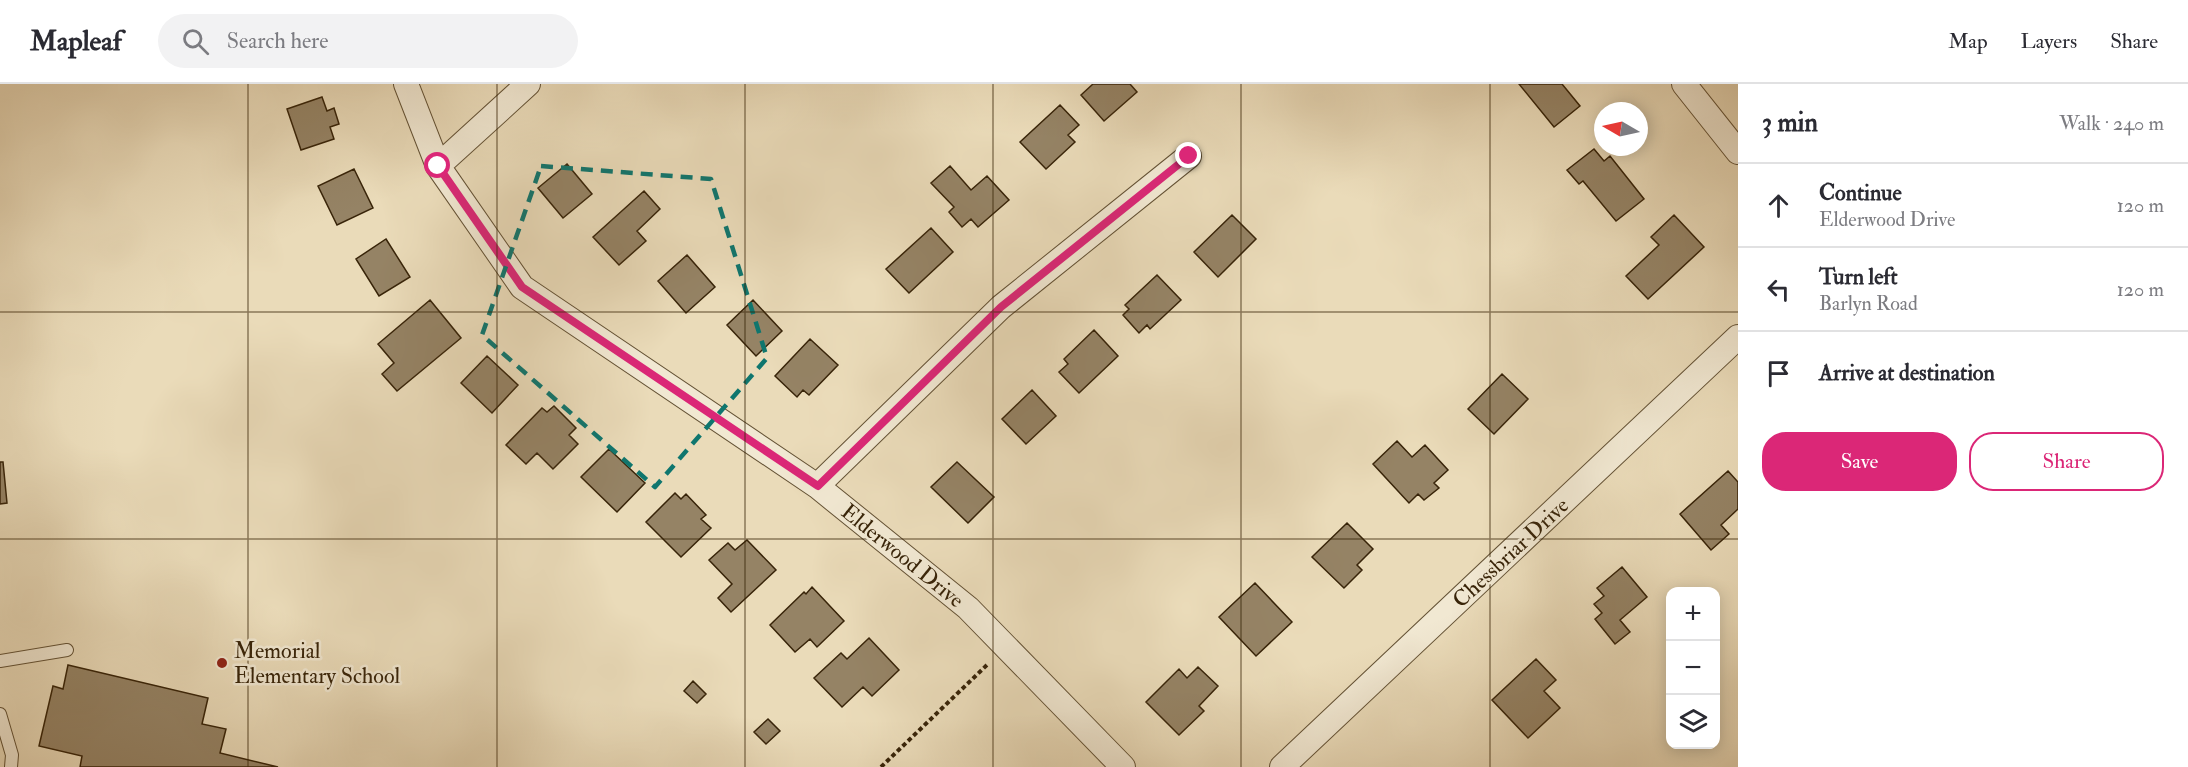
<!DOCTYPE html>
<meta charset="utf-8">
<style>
body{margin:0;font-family:"IM FELL Double Pica",serif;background:#f2f2f3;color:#2b2b33}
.controls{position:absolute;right:18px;bottom:18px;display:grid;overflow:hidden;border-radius:12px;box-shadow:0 3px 15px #0003}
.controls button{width:54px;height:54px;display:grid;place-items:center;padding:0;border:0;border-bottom:2px solid #e1e1e2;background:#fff;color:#2b2b33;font:30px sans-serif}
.compass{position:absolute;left:1594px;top:18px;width:54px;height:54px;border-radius:50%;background:#fff;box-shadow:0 3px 15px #0003;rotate:279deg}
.stop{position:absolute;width:18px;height:18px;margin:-14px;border:4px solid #db2777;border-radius:50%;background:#fff}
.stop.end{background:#db2777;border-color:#fff;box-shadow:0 2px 6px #0008}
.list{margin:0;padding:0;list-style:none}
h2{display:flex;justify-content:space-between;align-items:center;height:78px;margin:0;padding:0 24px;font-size:26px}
h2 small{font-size:20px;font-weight:400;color:#7c7c81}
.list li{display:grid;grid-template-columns:39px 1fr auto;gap:18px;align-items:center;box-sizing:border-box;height:84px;padding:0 24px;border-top:2px solid #e1e1e2}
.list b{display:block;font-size:22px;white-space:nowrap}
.list p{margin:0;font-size:20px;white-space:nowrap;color:#7c7c81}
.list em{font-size:20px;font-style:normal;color:#7c7c81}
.actions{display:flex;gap:12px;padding:18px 24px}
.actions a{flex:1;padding:14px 0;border:2px solid #db2777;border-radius:24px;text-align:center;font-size:21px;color:#db2777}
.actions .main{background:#db2777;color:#fff}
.icon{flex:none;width:33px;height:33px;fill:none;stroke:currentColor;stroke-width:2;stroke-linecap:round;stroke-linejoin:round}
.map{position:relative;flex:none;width:1738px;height:683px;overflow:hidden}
header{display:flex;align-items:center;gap:36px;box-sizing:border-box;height:84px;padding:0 30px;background:#fff;border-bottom:2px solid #e1e1e2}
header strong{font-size:28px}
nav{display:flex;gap:33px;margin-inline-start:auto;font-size:21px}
.search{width:420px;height:54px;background:#f2f2f3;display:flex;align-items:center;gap:15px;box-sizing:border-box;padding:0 21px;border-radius:33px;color:#7c7c81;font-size:22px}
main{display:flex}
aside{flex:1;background:#fff}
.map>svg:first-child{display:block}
.building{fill:#958365;stroke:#382409;stroke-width:1.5}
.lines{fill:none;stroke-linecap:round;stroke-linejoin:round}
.service-casing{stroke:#645235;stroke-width:14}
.minor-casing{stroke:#645235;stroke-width:26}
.path{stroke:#382409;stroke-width:4;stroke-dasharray:4.5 3;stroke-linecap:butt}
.service{stroke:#f1e8d2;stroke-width:12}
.minor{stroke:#f1e8d2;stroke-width:24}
.route{stroke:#db2777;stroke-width:8}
.marked{fill:none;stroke:#0f766e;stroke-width:4.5;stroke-dasharray:12 8;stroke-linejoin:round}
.grid{fill:none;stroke:#382409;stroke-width:1.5;stroke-opacity:0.55}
.poi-dot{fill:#8f2418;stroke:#f1e8d2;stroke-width:2}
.labels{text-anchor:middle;stroke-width:5;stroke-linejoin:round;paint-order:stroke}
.street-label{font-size:22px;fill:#382409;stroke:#f1e8d2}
.poi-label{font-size:22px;fill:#382409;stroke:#f1e8d2;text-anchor:start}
</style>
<header>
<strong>Mapleaf</strong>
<div class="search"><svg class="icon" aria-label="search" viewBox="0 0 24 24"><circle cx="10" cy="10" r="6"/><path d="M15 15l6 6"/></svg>Search here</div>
<nav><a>Map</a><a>Layers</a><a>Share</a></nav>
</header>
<main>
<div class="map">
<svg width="1738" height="683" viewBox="0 0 1738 683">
<rect width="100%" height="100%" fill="#eadbb9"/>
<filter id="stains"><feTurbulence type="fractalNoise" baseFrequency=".00333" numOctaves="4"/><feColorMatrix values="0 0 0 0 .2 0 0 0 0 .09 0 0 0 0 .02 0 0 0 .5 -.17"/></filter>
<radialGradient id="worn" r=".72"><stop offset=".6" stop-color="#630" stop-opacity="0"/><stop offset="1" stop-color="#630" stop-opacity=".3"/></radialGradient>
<path class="building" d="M1093 0H1130L1137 8 1104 37 1081 11Z
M1519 0H1562L1580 22 1554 43Z
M322 13 327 27 334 24 339 40 330 43 334 55 301 66 287 25Z
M1060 21 1079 41 1068 51 1075 58 1046 85 1020 58Z
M1594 65 1604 77 1610 72 1644 115 1616 137 1583 97 1579 100 1567 86Z
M567 80 592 110 563 134 538 104Z
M950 82 971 106 987 92 1009 116 978 143 971 135 962 143 949 128 954 123 931 99Z
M354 85 373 124 337 141 318 102Z
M644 107 660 125 637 147 646 157 619 181 593 153Z
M1232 131 1256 155 1218 193 1194 168Z
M1674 131 1704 163 1648 215 1626 192 1659 161 1651 153Z
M931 144 953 168 909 209 886 185Z
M386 155 410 193 379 212 356 175Z
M687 171 715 203 686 229 658 197Z
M1157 191 1181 216 1150 245 1147 241 1139 249 1123 231 1129 225 1125 221Z
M430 216 461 254 397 307 382 290 394 279 378 260Z
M753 216 782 247 756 272 727 241Z
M1094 246 1118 272 1079 309 1059 288 1068 280 1064 275Z
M810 255 838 281 809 311 803 306 797 313 775 292Z
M487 272 518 301 492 329 461 299Z
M1502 290 1528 315 1494 350 1468 325Z
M1032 306 1056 332 1026 360 1002 335Z
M554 322 576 344 569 351 578 360 553 385 537 369 526 380 506 361 542 324 547 328Z
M1397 357 1412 373 1425 361 1448 386 1434 399 1439 404 1424 416 1418 410 1409 419 1373 380Z
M609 365 645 399 617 428 581 393Z
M0 378H3L7 419 0 420Z
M957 378 994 413 968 439 931 403Z
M1728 387 1738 398V425L1721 441 1729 450 1711 466 1680 430Z
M675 409 681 415 686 410 706 431 701 435 711 444 681 473 646 438Z
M1347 439 1373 465 1357 481 1362 486 1344 504 1312 473Z
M747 456 776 486 731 528 718 514 732 500 709 476 728 459 735 466Z
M1622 483 1647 513 1620 536 1630 548 1615 560 1595 535 1602 529 1594 520 1604 512 1597 504Z
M1255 499 1292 538 1256 572 1219 533Z
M812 503 844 537 817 563 810 555 795 568 770 541 804 508 806 510Z
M869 554 899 586 872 612 863 603 842 623 814 594 841 569 847 575Z
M1536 575 1556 596 1544 607 1560 624 1528 654 1492 616Z
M68 581 208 614 202 640 226 645 220 669 278 683H80L82 672 39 662 53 602 63 605Z
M1198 583 1218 602 1199 622 1204 627 1179 651 1146 618 1179 585 1187 594Z
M693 597 706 610 697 619 684 607Z
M768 635 780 647 766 660 754 648Z"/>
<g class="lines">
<g class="service-casing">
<path id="service" d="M0 577 67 566
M0 630 12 671 11 683"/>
</g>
<g class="minor-casing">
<path id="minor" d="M406 0 438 82 522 203 817 402 968 524 1123 683
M1684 0 1738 68
M438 82 528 0
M817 402 1001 223 1189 72
M1282 683 1738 253"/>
</g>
<path class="path" d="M881 683 988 580"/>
<use href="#service" class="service"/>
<use href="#minor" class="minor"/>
</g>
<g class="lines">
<path class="route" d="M438 82 522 203 818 402 1001 223 1189 72"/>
</g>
<path class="marked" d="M541 82 711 95 767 274 655 403 482 251Z"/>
<path class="grid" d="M248 0V683M497 0V683M745 0V683M993 0V683M1241 0V683M1490 0V683M0 228H1738M0 455H1738"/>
<circle class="poi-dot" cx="222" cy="579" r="6"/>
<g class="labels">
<g class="street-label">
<text transform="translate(1510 468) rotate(-43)" y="8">Chessbriar Drive</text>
<text transform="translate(903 471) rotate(39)" y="8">Elderwood Drive</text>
</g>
<g class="poi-label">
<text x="234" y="574">Memorial<tspan x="234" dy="25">Elementary School</tspan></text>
</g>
</g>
<rect width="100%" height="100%" filter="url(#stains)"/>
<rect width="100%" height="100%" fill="url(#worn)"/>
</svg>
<div class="controls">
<button>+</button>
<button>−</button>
<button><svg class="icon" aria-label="layers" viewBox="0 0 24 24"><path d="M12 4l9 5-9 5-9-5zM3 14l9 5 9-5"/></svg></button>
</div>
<svg class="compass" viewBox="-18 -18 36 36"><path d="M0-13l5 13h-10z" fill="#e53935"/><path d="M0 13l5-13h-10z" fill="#7c7c81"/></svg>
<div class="stop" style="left:438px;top:82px"></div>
<div class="stop end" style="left:1189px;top:72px"></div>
</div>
<aside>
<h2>3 min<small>Walk · 240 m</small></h2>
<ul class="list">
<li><svg class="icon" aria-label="ahead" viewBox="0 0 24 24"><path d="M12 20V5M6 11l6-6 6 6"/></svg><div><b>Continue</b><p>Elderwood Drive</p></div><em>120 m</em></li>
<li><svg class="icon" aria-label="left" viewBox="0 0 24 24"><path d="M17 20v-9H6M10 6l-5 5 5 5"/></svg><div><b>Turn left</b><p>Barlyn Road</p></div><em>120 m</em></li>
<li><svg class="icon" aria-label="arrive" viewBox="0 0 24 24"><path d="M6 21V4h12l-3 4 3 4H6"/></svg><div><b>Arrive at destination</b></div></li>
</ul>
<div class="actions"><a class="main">Save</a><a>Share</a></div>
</aside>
</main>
